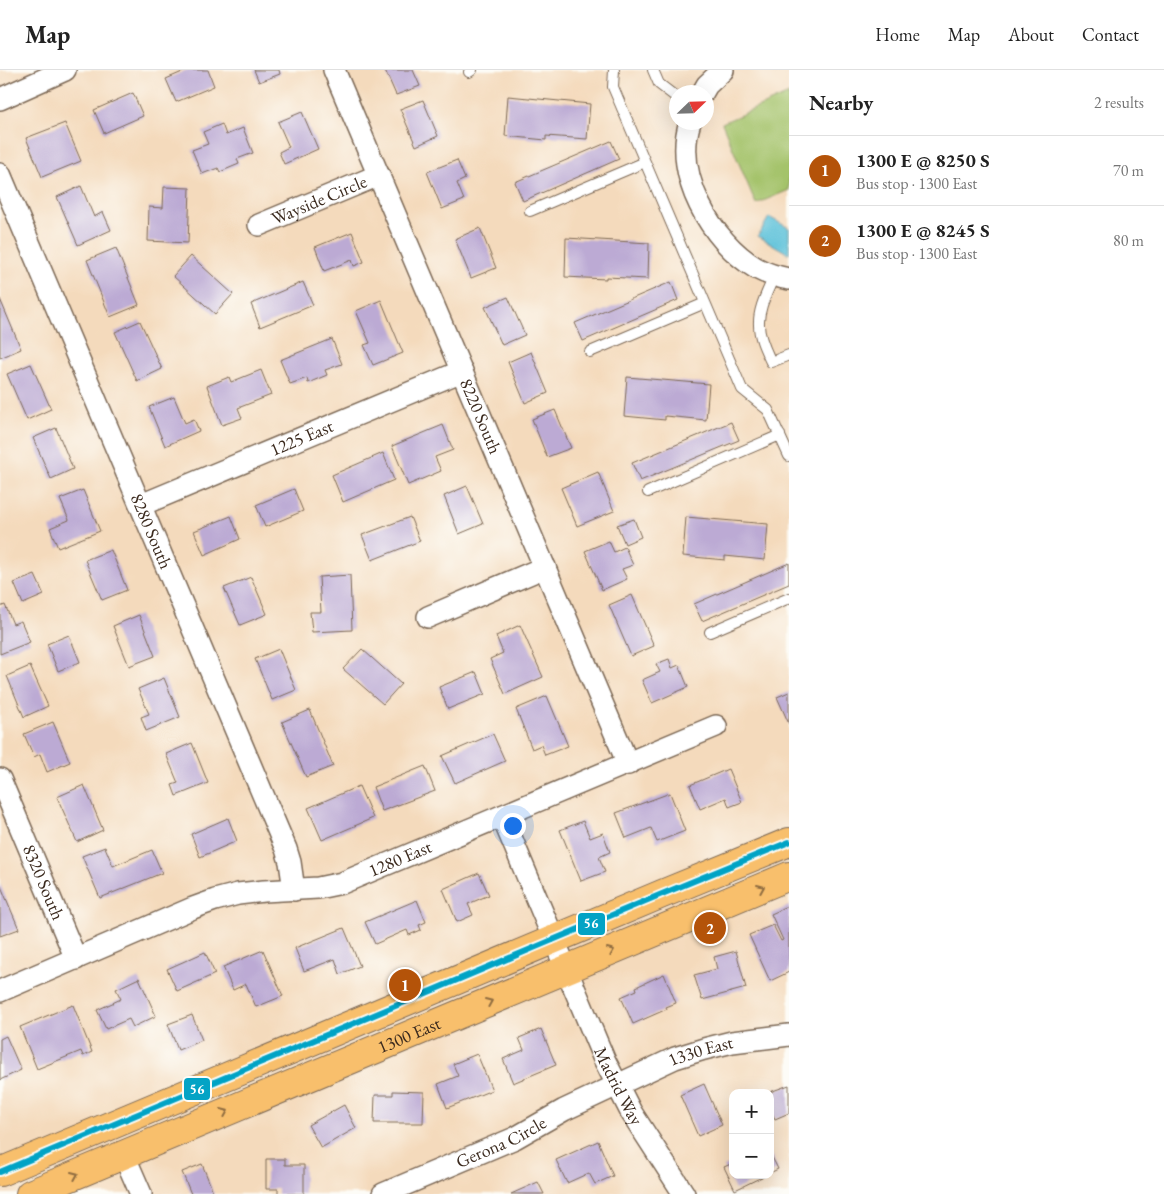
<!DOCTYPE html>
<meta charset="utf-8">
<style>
body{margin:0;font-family:"EB Garamond",serif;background:#f2f2f2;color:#222}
.controls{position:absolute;right:15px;bottom:15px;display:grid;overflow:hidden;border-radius:10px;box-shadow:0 5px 20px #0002}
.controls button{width:45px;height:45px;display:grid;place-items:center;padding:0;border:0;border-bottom:1px solid #e0e0e0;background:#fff;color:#222;font:25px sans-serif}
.compass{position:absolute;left:669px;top:15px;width:45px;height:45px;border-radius:50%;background:#fff;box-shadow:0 5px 20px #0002;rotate:67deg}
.you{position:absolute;left:512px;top:755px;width:18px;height:18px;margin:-12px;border:4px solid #fff;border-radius:50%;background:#1a73e8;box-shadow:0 0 0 8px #1a73e833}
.badge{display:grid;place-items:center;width:32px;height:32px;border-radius:50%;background:#b45309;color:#fff;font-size:16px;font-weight:700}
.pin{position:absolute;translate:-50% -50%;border:2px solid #fff;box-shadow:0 1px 5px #0006}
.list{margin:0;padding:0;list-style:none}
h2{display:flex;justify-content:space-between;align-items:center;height:65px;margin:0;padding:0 20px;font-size:21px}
h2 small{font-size:16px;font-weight:400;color:#767676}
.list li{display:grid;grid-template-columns:32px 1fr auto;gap:15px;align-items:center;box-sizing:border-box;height:70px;padding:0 20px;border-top:1px solid #e0e0e0}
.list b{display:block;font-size:19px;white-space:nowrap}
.list p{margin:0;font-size:16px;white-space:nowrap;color:#767676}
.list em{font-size:16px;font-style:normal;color:#767676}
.map{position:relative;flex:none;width:789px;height:1124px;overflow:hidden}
header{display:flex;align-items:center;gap:30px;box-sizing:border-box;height:70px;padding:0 25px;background:#fff;border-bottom:1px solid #e0e0e0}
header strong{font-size:24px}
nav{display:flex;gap:28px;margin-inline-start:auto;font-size:18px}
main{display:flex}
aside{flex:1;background:#fff}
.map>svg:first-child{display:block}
.green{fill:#a4c36a;stroke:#707644}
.water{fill:#5bc1d9;stroke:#4b767c}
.building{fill:#bcaad4}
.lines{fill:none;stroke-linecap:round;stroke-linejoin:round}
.lane-casing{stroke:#7c6855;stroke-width:12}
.street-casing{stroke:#7c6855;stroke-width:24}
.primary-casing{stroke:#7c6855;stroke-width:30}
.lane{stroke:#fff;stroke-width:10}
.street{stroke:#fff;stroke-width:21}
.primary{stroke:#f8bf6c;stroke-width:28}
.bus-1-casing{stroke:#fdfcf7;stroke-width:10}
.bus-1{stroke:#03a3c5;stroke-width:6}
.oneway{stroke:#906d41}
.labels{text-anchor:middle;stroke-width:4;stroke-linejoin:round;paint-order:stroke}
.street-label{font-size:18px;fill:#3b2a1e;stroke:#fdfcf7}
.line-badge{stroke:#fdfcf7;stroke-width:2}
.badge-label{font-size:14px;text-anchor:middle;font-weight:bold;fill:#fff}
</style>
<header>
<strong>Map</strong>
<nav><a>Home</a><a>Map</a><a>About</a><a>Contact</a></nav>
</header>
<main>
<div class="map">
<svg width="789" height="1124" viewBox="0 0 789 1124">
<rect width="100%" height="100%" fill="#fdfcf7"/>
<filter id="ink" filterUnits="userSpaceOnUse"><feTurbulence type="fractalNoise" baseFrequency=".02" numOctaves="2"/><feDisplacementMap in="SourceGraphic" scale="10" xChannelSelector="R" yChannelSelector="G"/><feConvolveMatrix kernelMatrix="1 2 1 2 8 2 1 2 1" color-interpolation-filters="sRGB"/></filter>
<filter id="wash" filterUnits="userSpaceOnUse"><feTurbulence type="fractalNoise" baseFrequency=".0096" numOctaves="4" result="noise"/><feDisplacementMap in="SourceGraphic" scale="20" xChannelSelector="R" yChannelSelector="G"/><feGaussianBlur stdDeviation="1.12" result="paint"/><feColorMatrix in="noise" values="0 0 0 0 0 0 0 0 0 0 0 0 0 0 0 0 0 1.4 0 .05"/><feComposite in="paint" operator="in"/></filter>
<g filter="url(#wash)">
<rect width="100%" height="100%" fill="#f4dabc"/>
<path class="green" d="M789 24V120L756 134 722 53Z"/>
<path class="water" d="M769 147 789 158V184L758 166Z"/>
<g id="blocks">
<path class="building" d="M187 0H208L214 16 176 32 166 9Z
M254 0H279L280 4 259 12Z
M385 0H413L420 16 396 25Z
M133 23 143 46 104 63 94 40Z
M508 26 590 34 587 69 546 66V70L505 66Z
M423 30 438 66 416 76 400 39Z
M302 42 318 79 284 94 279 82 289 77 278 52Z
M65 53 81 91 42 107 26 68Z
M222 54 226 65 243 58 253 83 237 89 239 94 220 102 218 98 202 104 192 80 208 74 203 62Z
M611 71 619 89 523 131 515 112Z
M457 90 465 109 457 113 464 130 442 139 427 102Z
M81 116 94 147 103 142 111 160 78 175 57 127Z
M164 117 190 118 188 173 148 171 149 137 163 138Z
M480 158 496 198 471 208 455 169Z
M352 162 364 192 354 196 352 190 324 201 315 177Z
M566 168 649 173 648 209 606 207V209L565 207Z
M116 178 139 235 110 247 87 190Z
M191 186 233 224 215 244 173 206Z
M303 212 313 235 260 257 251 234Z
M671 212 678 230 583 271 575 253Z
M508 227 525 265 502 275 485 237Z
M0 229 21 279 0 288Z
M381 230 403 283 373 295 364 275 370 273 356 241Z
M140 251 162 299 137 311 115 262Z
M332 269 342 294 325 300 327 305 308 313 307 308 290 314 280 290Z
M531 282 548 323 525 333 508 292Z
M31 294 51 339 27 350 7 304Z
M261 300 271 325 238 338 242 348 222 355 207 316 229 307 231 312Z
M627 307 709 314 706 350 665 346V350L624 346Z
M174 327 185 353 194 349 199 361 165 376 149 337Z
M555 340 571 378 547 387 532 349Z
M731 352 739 370 640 411 632 393Z
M443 355 453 380 435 387 441 401 408 415 392 376Z
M56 358 73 399 51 409 33 368Z
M383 383 394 410 343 432 332 405Z
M598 402 614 441 577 456 561 418Z
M467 416 483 454 459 464 444 426Z
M294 419 303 441 265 457 256 435Z
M83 420 100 461 58 478 50 458 69 450 60 429Z
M231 446 240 469 204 485 194 461Z
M410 447 420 471 372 490 362 465Z
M686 447 768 454 765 490 725 486V490L683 486Z
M634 449 641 467 625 474 617 455Z
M609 471 614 482 625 477 633 495 622 499 627 509 602 520 585 481Z
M111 480 127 520 102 530 85 490Z
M789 493V514L702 551 694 534Z
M35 505 44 525 23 534 14 513Z
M350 505 352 560 312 562 310 542H321L319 507Z
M251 507 267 544 240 555 224 518Z
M632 525 654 576 631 586 609 535Z
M5 535 13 554 21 551 30 572 0 584V537Z
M139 545 155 586 129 596 113 556Z
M520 555 543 607 505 624 490 589 503 583 496 566Z
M69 565 80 592 58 601 47 574Z
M279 579 296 620 272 630 255 589Z
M362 579 401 614 383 634 343 599Z
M669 589 672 598 679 595 688 617 652 633 642 610 660 602 656 594Z
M30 596 48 636 24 647 7 606Z
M476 602 485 624 448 639 439 617Z
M164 608 180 647 146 661 141 647 149 644 138 619Z
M789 622V654L777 627Z
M547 626 568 676 545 685 541 675 532 679 516 639Z
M310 640 333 696 306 707 282 652Z
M53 652 70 692 47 702 40 684 34 687 24 664Z
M493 664 505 691 455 713 442 686Z
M192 673 208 713 176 726 172 715 178 713 166 684Z
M425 696 435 721 382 741 373 717Z
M728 699 742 732 729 737 726 728 700 739 690 715Z
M84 715 103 760 77 772 57 727Z
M359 716 373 748 322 770 308 738Z
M670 723 685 761 657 772 651 758 626 768 616 743Z
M228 748 237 771 200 787 191 764Z
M583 751 590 768 603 763 610 782 599 787 605 802 581 811 560 760Z
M105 777 113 796 152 780 162 803 100 828 82 786Z
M479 803 489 825 468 834 473 845 457 852 443 819Z
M0 814 19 859 0 866Z
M417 830 426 852 419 855 421 860 409 865 407 860 375 874 365 852Z
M789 836V902L770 911 749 865 773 855 781 871 783 870 771 844Z
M344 858 360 896 340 904 335 889 304 901 295 878Z
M263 880 283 926 256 937 246 914 233 920 223 897Z
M736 881 746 918 702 930 694 905 717 899 714 887Z
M205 882 215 904 177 921 167 899Z
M664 904 676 933 666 937 667 939 633 954 621 927 637 920 636 917Z
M139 908 156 946 133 957 129 949 106 959 97 940 121 929 116 919Z
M73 935 92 982 83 986 81 981 37 999 20 957Z
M192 945 202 970 178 980 168 954Z
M541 959 556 995 513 1013 503 989 524 980 519 968Z
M6 966 21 1000 0 1010V969Z
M477 984 492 1020 447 1038 438 1014 458 1006 453 994Z
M704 1014 722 1055 698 1066 680 1025Z
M789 1015V1043L775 1049 770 1039V1022Z
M393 1021 424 1022 423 1053H374L375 1025H393Z
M344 1035 356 1058 321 1078 308 1055Z
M598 1071 613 1106 595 1114 589 1103 567 1113 556 1090Z
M770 1083 778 1099 770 1103Z
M266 1089H285V1095H304V1124H278V1119H266Z
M733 1093V1105H766L735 1120 724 1097Z
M202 1094 214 1124H191L182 1102Z
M538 1112 544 1124H511Z"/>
</g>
</g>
<g filter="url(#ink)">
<use href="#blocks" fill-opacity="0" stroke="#7c6855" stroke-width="1"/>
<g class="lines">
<g class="lane-casing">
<path id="lane" d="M614 0 613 17 742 319 768 340 789 386
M653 0 659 14 676 27
M469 2 472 0
M530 141 645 92
M774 206C768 221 758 238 759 255 759 268 766 281 771 292L789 285
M590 282 705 233
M648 422 780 365
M710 562 789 528"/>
</g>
<g class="street-casing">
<g id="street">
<path id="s1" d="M334 0 628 694"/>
<path d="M703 22 707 15 723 0"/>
<path d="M0 29 65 0"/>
<path d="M690 52C673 105 711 171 756 198 767 204 778 207 789 209"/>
<path id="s2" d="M0 104 286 779 290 792 294 820"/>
<path id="s3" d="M259 155 379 105"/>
<path id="s4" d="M141 435 462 301"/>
<path d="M428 547 545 497"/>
<path id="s5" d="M0 709 76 889"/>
<path id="s6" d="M502 746 604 989 631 1042 684 1124"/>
<path id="s7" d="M0 921 193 838 215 830 238 824 264 821 318 818 342 813 716 656"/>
<path d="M124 1085 141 1124"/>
<path id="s8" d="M383 1124 515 1068 564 1040 675 988 704 979 732 972 789 965"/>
</g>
</g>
<g class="primary-casing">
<g id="primary">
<path d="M0 1102 662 824 789 772"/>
<path id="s9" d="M30 1124 789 806"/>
</g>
</g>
<use href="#lane" class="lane"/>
<use href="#street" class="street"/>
<use href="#primary" class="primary"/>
<g class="bus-1-casing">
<path id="bus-1" d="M0 1102 662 824 789 772"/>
</g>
<use href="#bus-1" class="bus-1"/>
</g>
<defs><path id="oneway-chevron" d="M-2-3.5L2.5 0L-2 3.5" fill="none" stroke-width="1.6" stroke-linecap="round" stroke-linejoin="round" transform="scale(1.25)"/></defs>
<g class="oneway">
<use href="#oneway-chevron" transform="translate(761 818) rotate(-23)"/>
<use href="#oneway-chevron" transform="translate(611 881) rotate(-23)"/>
<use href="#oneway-chevron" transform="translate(489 932) rotate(-23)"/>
<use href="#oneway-chevron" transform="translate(225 1042) rotate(-23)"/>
<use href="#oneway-chevron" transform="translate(75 1105) rotate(-23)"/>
</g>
</g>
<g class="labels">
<g class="street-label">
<text dy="6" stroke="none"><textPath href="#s3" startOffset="65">Wayside Circle</textPath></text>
<text dy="6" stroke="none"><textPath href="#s1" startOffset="376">8220 South</textPath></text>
<text dy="6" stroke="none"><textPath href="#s4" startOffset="174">1225 East</textPath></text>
<text dy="6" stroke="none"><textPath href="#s2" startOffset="388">8280 South</textPath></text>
<text dy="6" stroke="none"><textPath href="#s7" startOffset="425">1280 East</textPath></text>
<text dy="6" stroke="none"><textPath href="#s5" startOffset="112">8320 South</textPath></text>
<text dy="6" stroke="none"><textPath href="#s9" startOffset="411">1300 East</textPath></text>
<text dy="6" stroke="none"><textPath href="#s8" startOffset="349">1330 East</textPath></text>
<text dy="6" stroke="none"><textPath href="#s6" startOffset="294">Madrid Way</textPath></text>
<text dy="6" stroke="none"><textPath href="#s8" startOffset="129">Gerona Circle</textPath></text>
</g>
</g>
<g class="line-badge">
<rect x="577" y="842" width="29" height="24" rx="5" fill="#03a3c5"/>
<rect x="183" y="1007" width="28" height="24" rx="5" fill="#03a3c5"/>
</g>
<g class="badge-label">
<text x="591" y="858">56</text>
<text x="197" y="1024">56</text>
</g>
</svg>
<div class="controls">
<button>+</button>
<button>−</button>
</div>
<svg class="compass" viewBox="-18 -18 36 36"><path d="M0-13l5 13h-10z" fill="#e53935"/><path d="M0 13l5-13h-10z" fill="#767676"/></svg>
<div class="you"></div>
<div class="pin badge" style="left:405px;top:915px">1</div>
<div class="pin badge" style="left:710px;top:858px">2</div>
</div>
<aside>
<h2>Nearby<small>2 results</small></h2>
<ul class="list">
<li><span class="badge">1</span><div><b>1300 E @ 8250 S</b><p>Bus stop · 1300 East</p></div><em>70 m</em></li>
<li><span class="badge">2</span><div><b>1300 E @ 8245 S</b><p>Bus stop · 1300 East</p></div><em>80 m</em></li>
</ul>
</aside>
</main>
